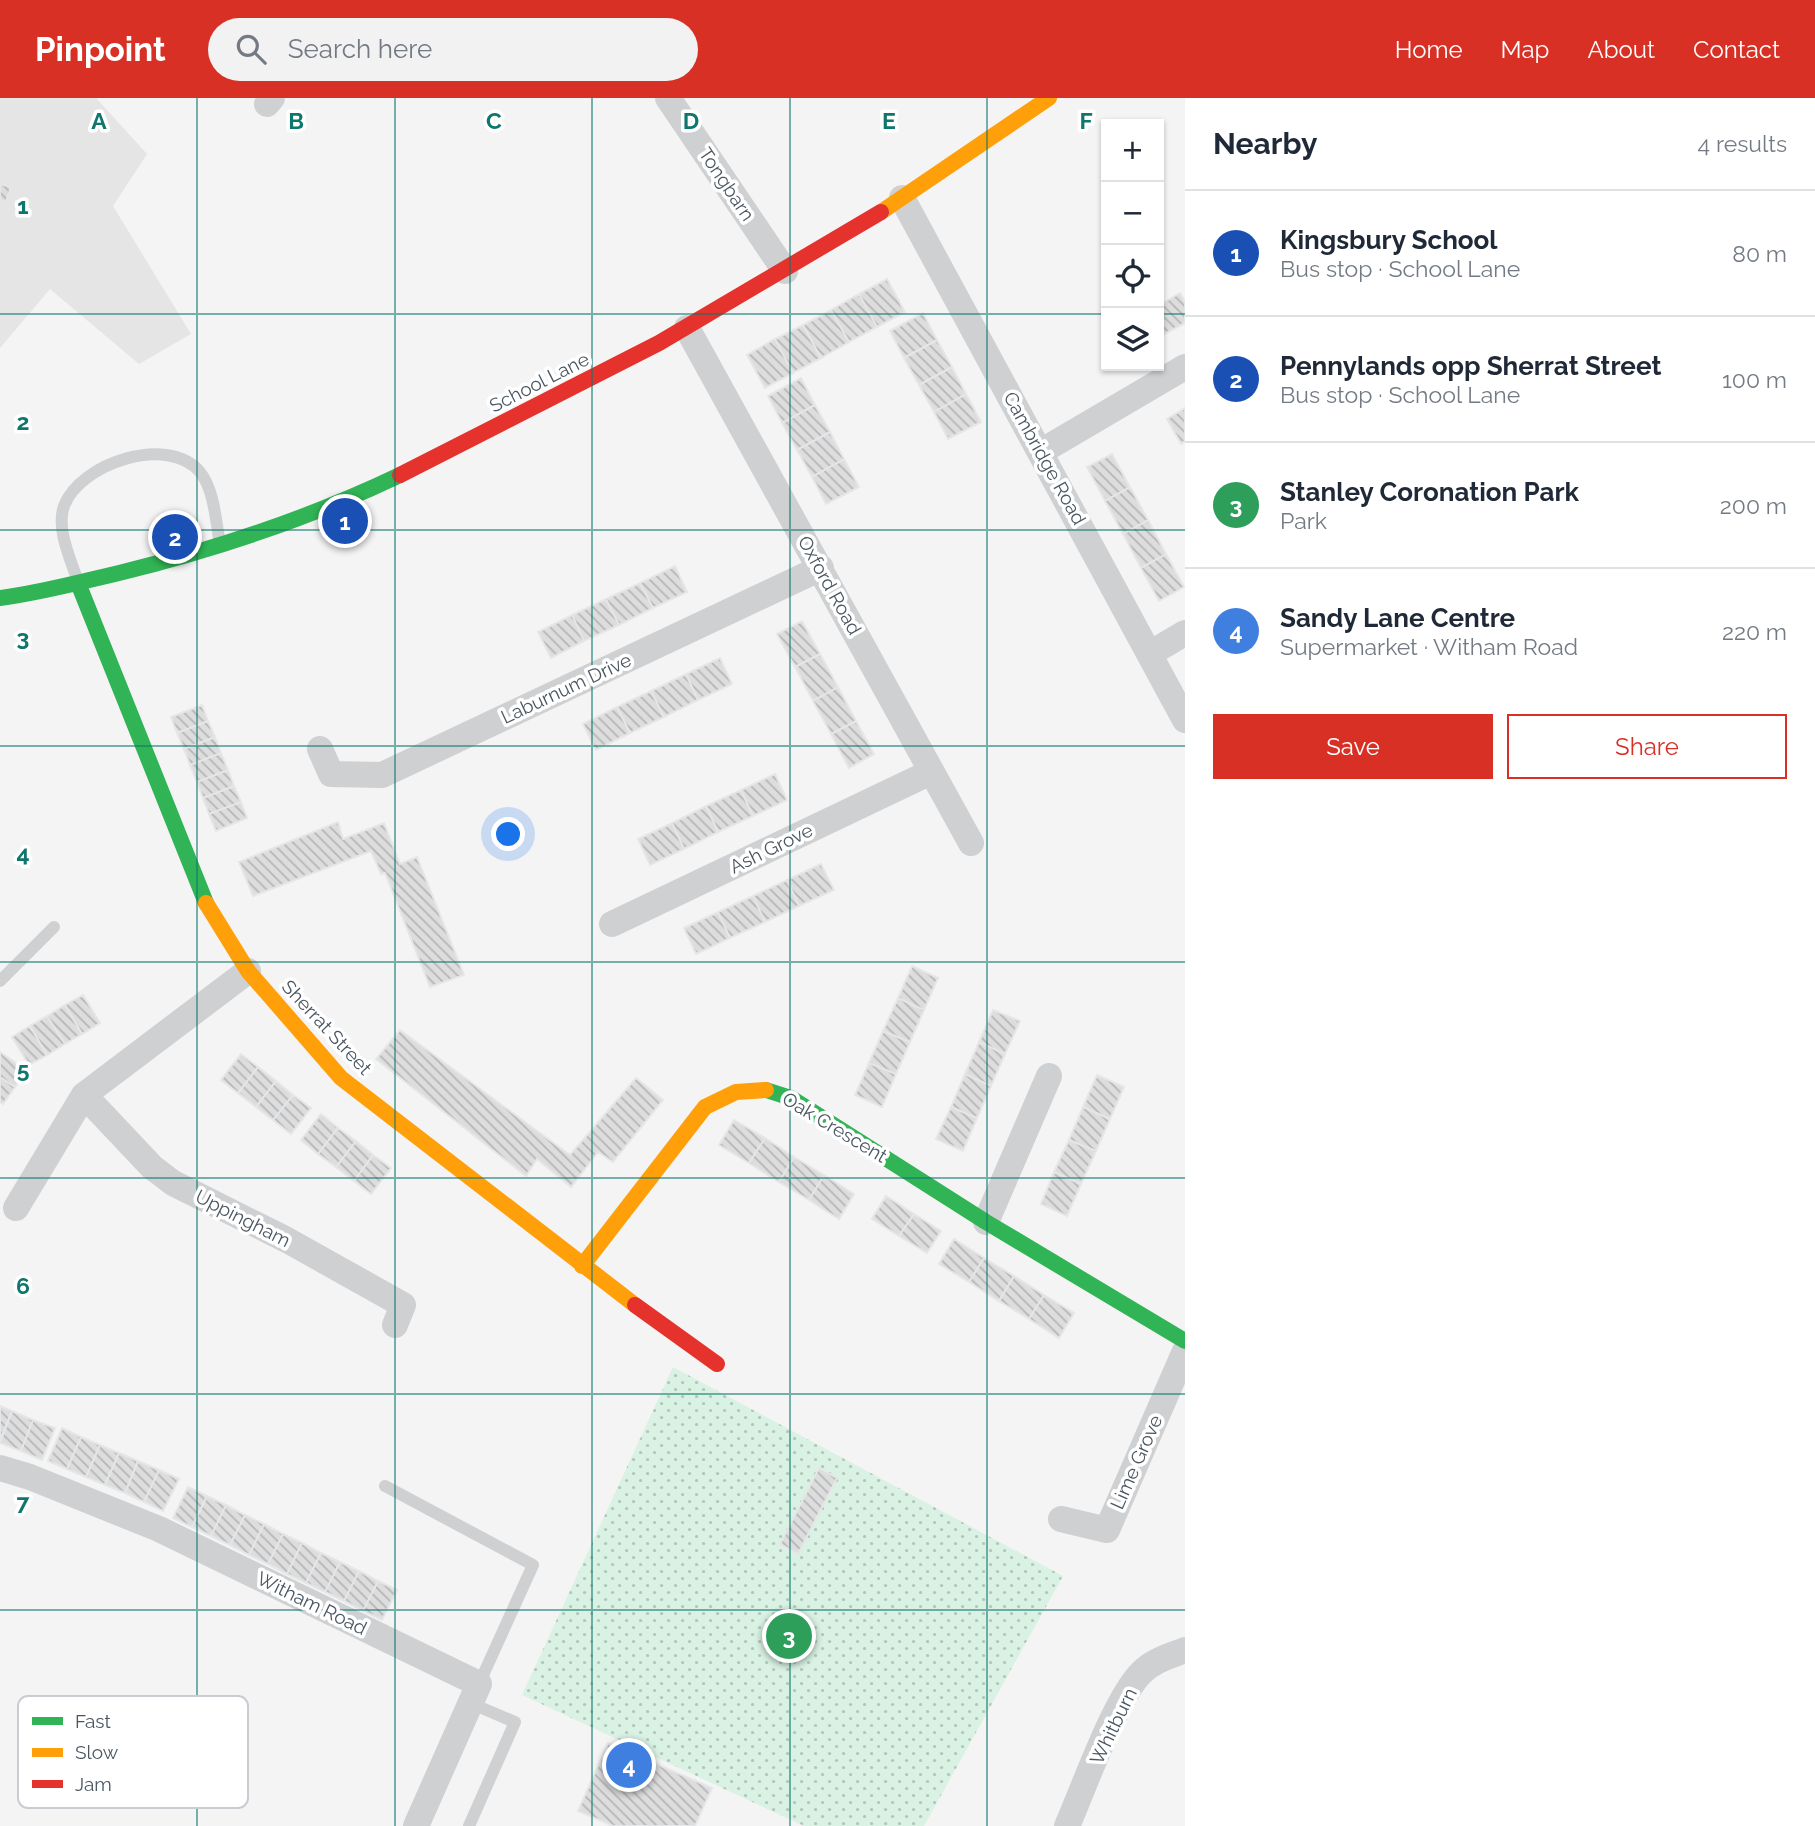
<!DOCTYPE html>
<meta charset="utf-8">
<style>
body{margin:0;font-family:Raleway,sans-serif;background:#f2f2f3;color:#1f2937}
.controls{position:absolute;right:21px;top:21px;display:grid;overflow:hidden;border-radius:0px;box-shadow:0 2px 5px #0004}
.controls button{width:63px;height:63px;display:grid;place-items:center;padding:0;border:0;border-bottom:2px solid #e0e1e3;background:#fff;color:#1f2937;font:35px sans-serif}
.you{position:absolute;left:509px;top:737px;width:24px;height:24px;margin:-18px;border:5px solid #fff;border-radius:50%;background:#1a73e8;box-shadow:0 0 0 10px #1a73e833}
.badge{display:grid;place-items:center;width:46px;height:46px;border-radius:50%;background:#d93025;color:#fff;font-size:23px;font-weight:700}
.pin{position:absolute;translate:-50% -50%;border:4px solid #fff;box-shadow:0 2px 7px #0006}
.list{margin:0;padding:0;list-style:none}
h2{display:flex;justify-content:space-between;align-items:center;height:91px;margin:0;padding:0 28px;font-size:30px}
h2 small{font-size:23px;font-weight:400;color:#747a83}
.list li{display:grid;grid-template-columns:46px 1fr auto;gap:21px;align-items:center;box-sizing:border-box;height:126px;padding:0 28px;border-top:2px solid #e0e1e3}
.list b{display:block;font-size:26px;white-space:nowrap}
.list p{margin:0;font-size:23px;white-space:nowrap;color:#747a83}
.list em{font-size:23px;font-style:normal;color:#747a83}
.actions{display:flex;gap:14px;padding:21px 28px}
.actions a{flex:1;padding:16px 0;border:2px solid #d93025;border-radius:0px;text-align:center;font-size:24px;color:#d93025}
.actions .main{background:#d93025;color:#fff}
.icon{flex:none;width:38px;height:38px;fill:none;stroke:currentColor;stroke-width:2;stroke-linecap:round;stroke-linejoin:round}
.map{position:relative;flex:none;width:1185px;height:1728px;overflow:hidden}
header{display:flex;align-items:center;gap:42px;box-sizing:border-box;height:98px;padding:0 35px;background:#d93025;color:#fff}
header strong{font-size:33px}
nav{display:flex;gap:38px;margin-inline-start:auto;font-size:24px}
.search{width:490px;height:63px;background:#f2f2f3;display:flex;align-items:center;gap:18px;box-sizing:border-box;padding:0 24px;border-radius:38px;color:#747a83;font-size:26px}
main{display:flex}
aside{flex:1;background:#fff}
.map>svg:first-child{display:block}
.education{fill:#e6e5e6}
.park{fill:url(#park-dots)}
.building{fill:url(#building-back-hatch);stroke:#e5e6e7;stroke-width:2}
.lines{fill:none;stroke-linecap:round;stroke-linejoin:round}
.lane{stroke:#ced0d2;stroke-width:12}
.street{stroke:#ced0d2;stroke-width:26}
.fast{stroke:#30b455;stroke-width:16}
.slow{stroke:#ff9f0a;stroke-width:16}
.jam{stroke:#e5322d;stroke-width:16}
.grid{fill:none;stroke:#0f766e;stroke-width:2;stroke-opacity:0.55}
.labels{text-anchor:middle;stroke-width:7;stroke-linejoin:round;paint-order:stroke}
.street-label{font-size:19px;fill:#4a5661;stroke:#fff}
.key{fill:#fff;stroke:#c9ccd0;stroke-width:2}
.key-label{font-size:19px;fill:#4a5661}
.grid-label{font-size:23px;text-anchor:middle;font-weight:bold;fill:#0f766e;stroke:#fff;stroke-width:7;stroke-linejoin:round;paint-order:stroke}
</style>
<header>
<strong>Pinpoint</strong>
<div class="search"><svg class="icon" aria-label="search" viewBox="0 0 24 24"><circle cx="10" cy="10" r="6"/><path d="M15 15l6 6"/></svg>Search here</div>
<nav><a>Home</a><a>Map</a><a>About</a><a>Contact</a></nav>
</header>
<main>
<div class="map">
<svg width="1185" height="1728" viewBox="0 0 1185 1728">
<defs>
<pattern id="park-dots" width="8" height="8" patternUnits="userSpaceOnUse" patternTransform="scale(1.75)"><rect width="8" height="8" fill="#d9f2e3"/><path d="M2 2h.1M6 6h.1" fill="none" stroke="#b2c7bb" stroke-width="1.8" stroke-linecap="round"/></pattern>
<pattern id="building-back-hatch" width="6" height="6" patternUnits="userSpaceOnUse" patternTransform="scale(1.75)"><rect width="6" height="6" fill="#ddddde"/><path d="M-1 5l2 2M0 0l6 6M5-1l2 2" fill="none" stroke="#b5b6b7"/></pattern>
</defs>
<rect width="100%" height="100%" fill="#f4f4f4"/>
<path class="education" d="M0 0H96L147 56 113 108 191 236 139 266 50 191 0 250Z"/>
<path class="park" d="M673 1269 1063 1478 924 1728H804L522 1597Z"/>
<path class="building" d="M0 86 11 89 6 104 0 102Z
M887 181 905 214 877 229 859 196Z
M1180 195 1185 204V225L1161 238 1159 207Z
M859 196 877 229 849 244 831 212Z
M831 212 849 244 821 260 803 227Z
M923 215 937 242 904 260 890 233Z
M803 227 821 260 793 275 775 241Z
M775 241 793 275 765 290 747 257Z
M937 242 952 269 919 287 904 260Z
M952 269 966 296 934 314 919 287Z
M801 280 815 307 782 325 768 298Z
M966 296 981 324 948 341 934 314Z
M815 307 830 334 797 352 782 325Z
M1185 310V343L1181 346 1167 321Z
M830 334 844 361 812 379 797 352Z
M1112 356 1130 389 1105 403 1087 369Z
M844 361 859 389 826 406 812 379Z
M1130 389 1148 422 1123 436 1105 403Z
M1148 422 1166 456 1141 470 1123 436Z
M1166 456 1184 489 1159 503 1141 470Z
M675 468 687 494 653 510 640 485Z
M640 485 653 510 619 527 606 501Z
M606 501 619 527 584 543 572 517Z
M572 517 584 543 551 560 538 534Z
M802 523 820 556 795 569 777 536Z
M820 556 838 589 813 603 795 569Z
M720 560 732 586 698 602 686 576Z
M686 576 698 602 664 619 651 593Z
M838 589 856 623 831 636 813 603Z
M651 593 664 619 630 635 617 609Z
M202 607 208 623 177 635 171 619Z
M617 609 630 635 596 652 583 626Z
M208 623 215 639 184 651 177 635Z
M856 623 874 656 849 670 831 636Z
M215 639 221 655 190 667 184 651Z
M221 655 228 672 197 684 190 667Z
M228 672 234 688 203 700 197 684Z
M775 676 787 702 753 718 741 692Z
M234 688 241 704 209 716 203 700Z
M741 692 753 718 718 734 706 708Z
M241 704 247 720 216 733 209 716Z
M706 708 718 734 684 751 672 725Z
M338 724 343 741 384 725 400 766 417 759 464 877 430 889 385 775 381 776 371 753 253 798 239 764Z
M672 725 684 751 650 767 638 741Z
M821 766 834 792 799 808 787 782Z
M787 782 799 808 765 824 753 798Z
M753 798 765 824 730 840 718 814Z
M718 814 730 840 696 856 684 830Z
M912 868 938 880 924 912 898 900Z
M83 897 100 925 82 936 65 907Z
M898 900 924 912 910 944 883 933Z
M65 907 82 936 65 946 47 918Z
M993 912 1020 923 1005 956 979 944Z
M47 918 65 946 47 957 30 928Z
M30 928 47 957 29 967 12 939Z
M400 932 570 1057 636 980 663 1002 613 1064 598 1054 571 1089 537 1061 526 1078 376 961Z
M883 933 910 944 896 976 869 965Z
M979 944 1005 956 991 988 965 976Z
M0 954 26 972 15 989 0 979Z
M241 956 258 969 238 995 221 982Z
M869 965 896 976 882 1009 855 997Z
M258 969 276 983 256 1009 238 995Z
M965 976 991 988 977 1020 951 1009Z
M1097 977 1124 989 1110 1021 1083 1009Z
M0 979 15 989 3 1006 0 1004Z
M276 983 293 997 273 1022 256 1009Z
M293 997 311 1010 291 1036 273 1022Z
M951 1009 977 1020 963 1053 936 1041Z
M1083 1009 1110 1021 1096 1053 1069 1042Z
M321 1016 338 1030 318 1056 301 1042Z
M734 1022 765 1040 749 1065 719 1047Z
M338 1030 356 1043 336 1069 318 1056Z
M765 1040 794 1059 779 1084 749 1065Z
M1069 1042 1096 1053 1081 1086 1054 1074Z
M356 1043 373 1057 354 1083 336 1069Z
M373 1057 391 1070 371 1096 354 1083Z
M794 1059 824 1077 809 1102 779 1084Z
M1054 1074 1081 1086 1067 1118 1041 1106Z
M824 1077 854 1096 839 1121 809 1102Z
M886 1098 914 1116 899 1138 872 1121Z
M914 1116 941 1133 927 1155 899 1138Z
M954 1141 984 1160 969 1184 939 1166Z
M984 1160 1014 1178 999 1203 969 1184Z
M1014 1178 1044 1197 1029 1221 999 1203Z
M1044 1197 1074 1215 1059 1240 1029 1221Z
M0 1308 12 1313 0 1342Z
M12 1313 33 1322 21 1353 0 1345Z
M33 1322 55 1330 42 1362 21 1353Z
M62 1330 81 1339 67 1371 48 1363Z
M81 1339 100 1347 86 1379 67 1371Z
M100 1347 119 1355 105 1387 86 1379Z
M119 1355 138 1363 125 1395 105 1387Z
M138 1363 159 1372 144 1404 125 1395Z
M819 1370 837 1380 798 1456 780 1446Z
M159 1372 179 1381 163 1413 144 1404Z
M188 1389 207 1398 192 1429 173 1420Z
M207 1398 226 1407 211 1438 192 1429Z
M226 1407 245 1417 230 1447 211 1438Z
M245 1417 264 1426 249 1457 230 1447Z
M264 1426 283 1436 268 1466 249 1457Z
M283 1436 302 1445 287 1476 268 1466Z
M302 1445 321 1455 306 1485 287 1476Z
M321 1455 340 1464 325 1494 306 1485Z
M340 1464 359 1473 344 1503 325 1494Z
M359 1473 378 1483 363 1513 344 1503Z
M378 1483 397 1492 382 1522 363 1513Z
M608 1645 712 1690 695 1728H613L578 1713Z"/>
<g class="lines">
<path class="lane" d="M77 481C70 460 56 430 64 408 80 365 168 336 200 374 214 391 216 424 220 446
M0 883 54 829
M385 1388 533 1467 479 1586
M469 1728 515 1624 470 1605"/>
<path class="street" d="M668 0 785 173
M267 6 272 0
M902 100 1185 622
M687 230 971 745
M1042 353 1185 269
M1151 555 1185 535
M320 651 331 676 382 677 821 470
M612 826 931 674
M84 997 152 1069 173 1085 287 1142 403 1207 395 1227
M16 1110 84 997 248 873
M986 1124 1049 978
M0 1370 30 1379 159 1431 479 1586 416 1728
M1061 1421 1107 1432 1185 1253
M1067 1728C1084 1690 1115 1600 1142 1574 1154 1562 1170 1558 1185 1552"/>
<path class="fast" d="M78 485 206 805
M0 500C41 495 80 484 119 475 217 451 310 420 400 377
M766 992 791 1000 986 1124 1185 1243"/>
<path class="slow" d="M881 114 1049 0
M206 805 248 873 341 980 635 1207
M582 1168 705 1009 736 994 766 992"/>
<path class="jam" d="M400 377 659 245 881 114
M635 1207 717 1266"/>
</g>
<path class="grid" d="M197 0V1728M395 0V1728M592 0V1728M790 0V1728M987 0V1728M0 216H1106M1159 216H1185M0 432H1185M0 648H1185M0 864H1185M0 1080H1185M0 1296H1185M0 1512H1185"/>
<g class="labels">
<g class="street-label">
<text transform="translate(727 86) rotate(56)" y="7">Tongbarn</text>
<text transform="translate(539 284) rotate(-27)" y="7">School Lane</text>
<text transform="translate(1045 360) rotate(61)" y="7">Cambridge Road</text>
<text transform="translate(830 487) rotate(61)" y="7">Oxford Road</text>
<text transform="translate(566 590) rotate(-25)" y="7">Laburnum Drive</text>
<text transform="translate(771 750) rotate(-26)" y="7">Ash Grove</text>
<text transform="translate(327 929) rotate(47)" y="7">Sherrat Street</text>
<text transform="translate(835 1029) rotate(31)" y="7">Oak Crescent</text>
<text transform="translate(243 1120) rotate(27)" y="7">Uppingham</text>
<text transform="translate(1136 1364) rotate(-66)" y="7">Lime Grove</text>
<text transform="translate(312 1505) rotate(26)" y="7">Witham Road</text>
<text transform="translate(1113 1628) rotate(-64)" y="7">Whitburn</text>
</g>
</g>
<rect x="18" y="1598" width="230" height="112" rx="10" class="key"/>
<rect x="32" y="1619" width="31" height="8" fill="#30b455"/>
<rect x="32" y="1650" width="31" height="9" fill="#ff9f0a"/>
<rect x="32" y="1682" width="31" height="8" fill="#e5322d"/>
<g class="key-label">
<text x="75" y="1630">Fast</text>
<text x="75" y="1661">Slow</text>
<text x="75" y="1693">Jam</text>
</g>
<g class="grid-label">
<text x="99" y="31">A</text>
<text x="296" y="31">B</text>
<text x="494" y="31">C</text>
<text x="691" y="31">D</text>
<text x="889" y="31">E</text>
<text x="1086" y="31">F</text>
<text x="23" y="116">1</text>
<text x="23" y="332">2</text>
<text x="23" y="548">3</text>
<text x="23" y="764">4</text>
<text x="23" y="980">5</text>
<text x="23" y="1196">6</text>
<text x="23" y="1412">7</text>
</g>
</svg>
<div class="controls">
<button>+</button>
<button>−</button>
<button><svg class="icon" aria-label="locate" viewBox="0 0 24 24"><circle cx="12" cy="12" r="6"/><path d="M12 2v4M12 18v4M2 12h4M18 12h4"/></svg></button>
<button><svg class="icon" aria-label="layers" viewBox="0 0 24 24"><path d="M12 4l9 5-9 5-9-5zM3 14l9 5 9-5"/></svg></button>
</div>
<div class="you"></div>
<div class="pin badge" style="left:345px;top:423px;background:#1a4fb4">1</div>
<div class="pin badge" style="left:175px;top:439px;background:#1a4fb4">2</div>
<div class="pin badge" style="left:789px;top:1538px;background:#2e9e5b">3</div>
<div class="pin badge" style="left:629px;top:1667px;background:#3f7fe0">4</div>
</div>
<aside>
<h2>Nearby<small>4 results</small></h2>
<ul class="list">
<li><span class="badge" style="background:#1a4fb4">1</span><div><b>Kingsbury School</b><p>Bus stop · School Lane</p></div><em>80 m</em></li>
<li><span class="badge" style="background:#1a4fb4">2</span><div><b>Pennylands opp Sherrat Street</b><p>Bus stop · School Lane</p></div><em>100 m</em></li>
<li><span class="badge" style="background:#2e9e5b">3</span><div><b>Stanley Coronation Park</b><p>Park</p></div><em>200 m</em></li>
<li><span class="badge" style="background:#3f7fe0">4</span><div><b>Sandy Lane Centre</b><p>Supermarket · Witham Road</p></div><em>220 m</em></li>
</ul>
<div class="actions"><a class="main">Save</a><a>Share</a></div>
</aside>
</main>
